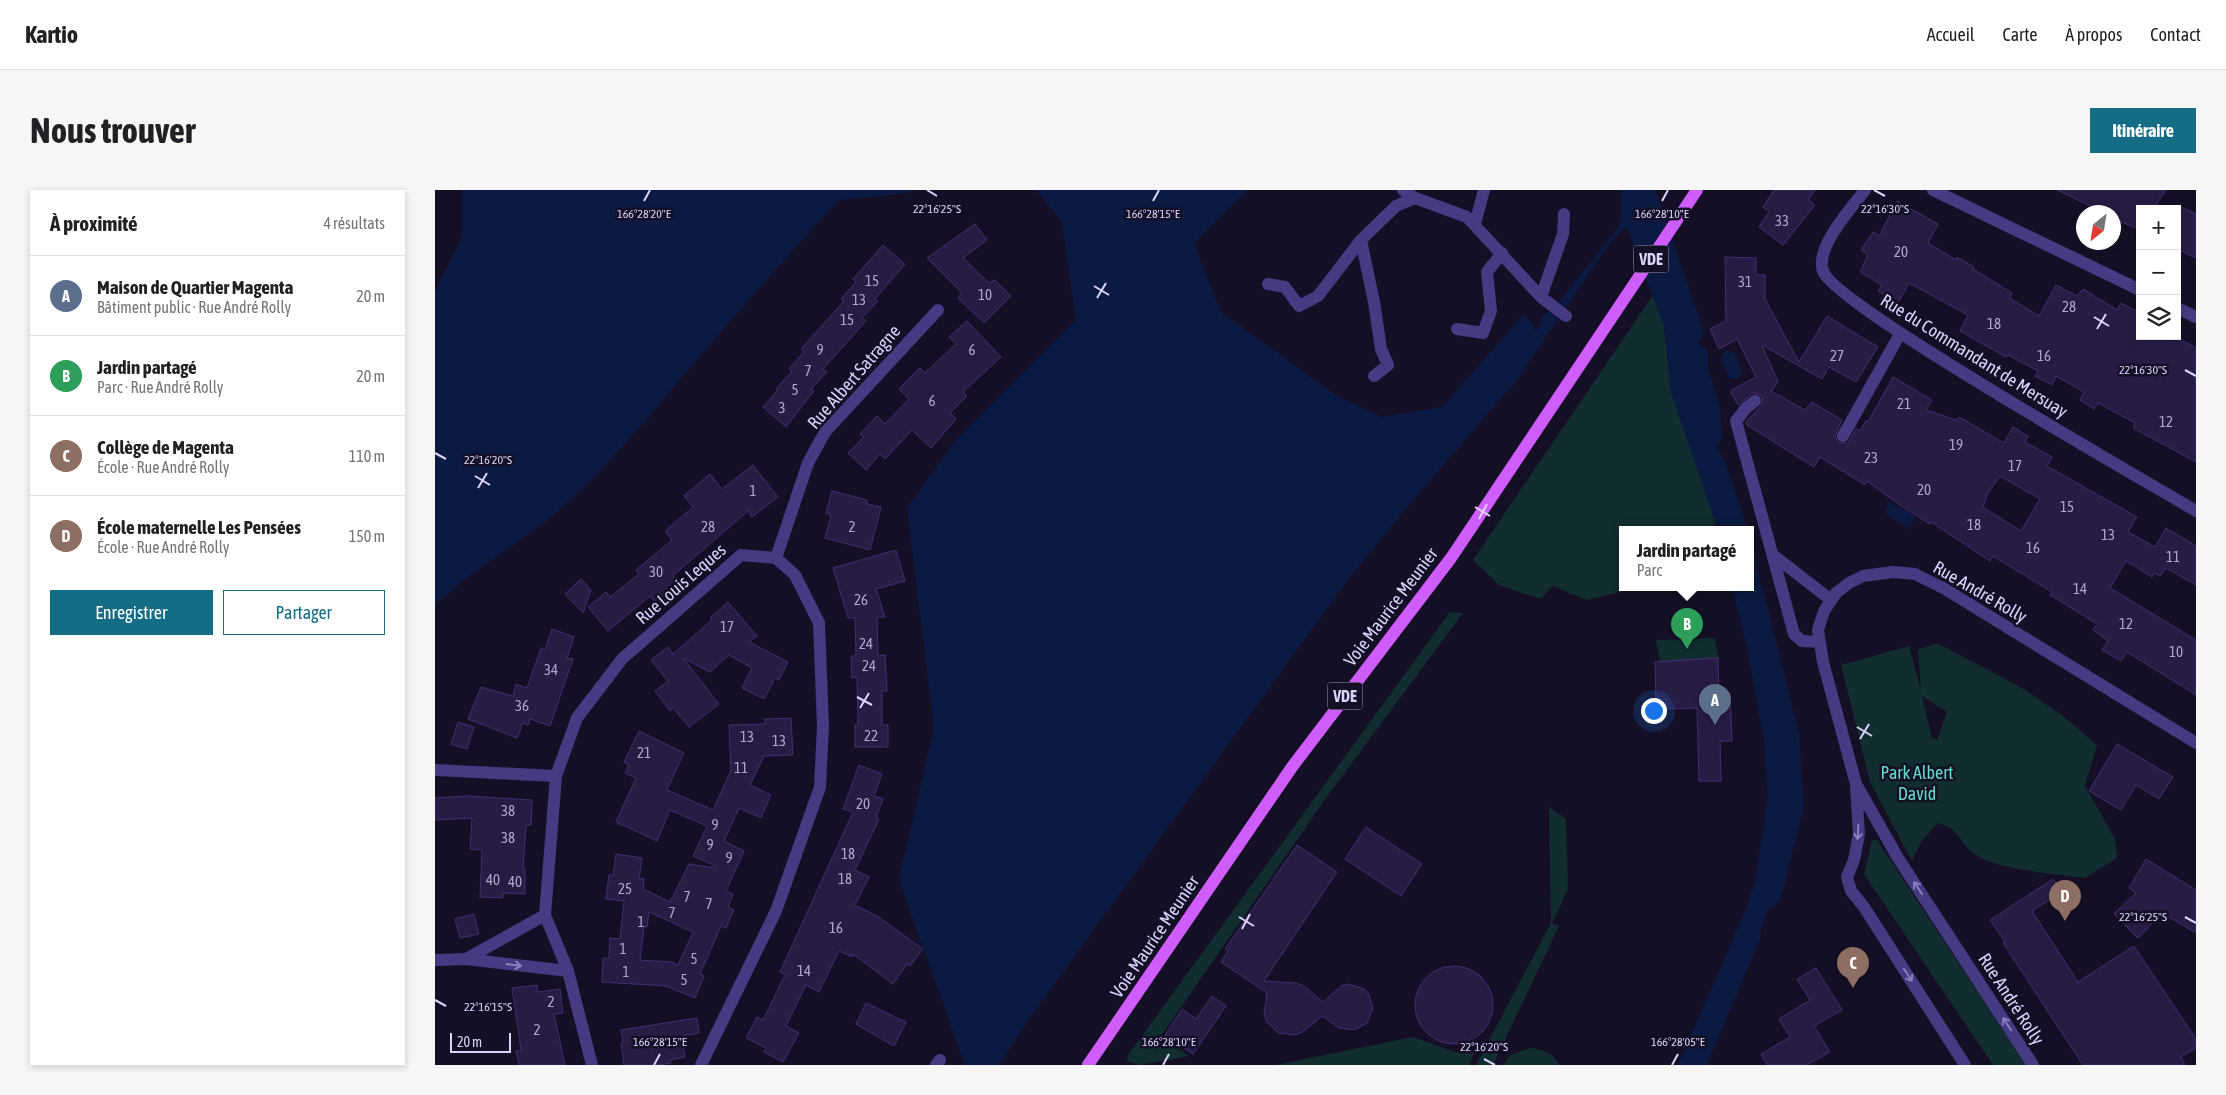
<!DOCTYPE html>
<html lang="fr">
<meta charset="utf-8">
<style>
body{margin:0;font-family:"Asap Condensed",sans-serif;background:#f6f6f6;color:#202124}
.controls{position:absolute;right:15px;top:15px;display:grid;overflow:hidden;border-radius:0px;box-shadow:0 2px 8px #0003}
.controls button{width:45px;height:45px;display:grid;place-items:center;padding:0;border:0;border-bottom:1px solid #e0e0e0;background:#fff;color:#202124;font:25px sans-serif}
.compass{position:absolute;left:1641px;top:15px;width:45px;height:45px;border-radius:50%;background:#fff;box-shadow:0 2px 8px #0003;rotate:210deg}
.scale{position:absolute;left:15px;bottom:12px;width:61px;box-sizing:border-box;padding-left:5px;border:2px solid #dcd4fe;border-top:0;font-size:14px;line-height:18px;white-space:nowrap;color:#dcd4fe;-webkit-text-stroke:4px #150f25;paint-order:stroke}
.you{position:absolute;left:1218px;top:520px;width:18px;height:18px;margin:-12px;border:4px solid #fff;border-radius:50%;background:#1a73e8;box-shadow:0 0 0 8px #1a73e833}
.badge{display:grid;place-items:center;width:32px;height:32px;border-radius:50%;background:#146d84;color:#fff;font-size:16px;font-weight:700}
.pin{position:absolute;translate:-50% -41px;filter:drop-shadow(0 1px 2px #0008)}
.pin::after{content:'';position:absolute;top:26px;width:18px;height:15px;background:inherit;clip-path:polygon(0 0,100% 0,50% 100%)}
.popup{position:absolute;left:1184px;top:336px;width:135px;height:65px;box-sizing:border-box;display:grid;place-content:center;border-radius:0px;background:#fff;filter:drop-shadow(0 1px 4px #0005);font-size:16px;white-space:nowrap;color:#757577}
.popup b{font-size:19px;color:#202124}
.popup::after{content:'';position:absolute;left:50%;top:100%;margin-left:-10px;border:10px solid transparent;border-top-color:#fff}
.list{margin:0;padding:0;list-style:none}
h2{display:flex;justify-content:space-between;align-items:center;height:65px;margin:0;padding:0 20px;font-size:21px}
h2 small{font-size:16px;font-weight:400;color:#757577}
.list li{display:grid;grid-template-columns:32px 1fr auto;gap:15px;align-items:center;box-sizing:border-box;height:80px;padding:0 20px;border-top:1px solid #e0e0e0}
.list b{display:block;font-size:19px;white-space:nowrap}
.list p{margin:0;font-size:16px;white-space:nowrap;color:#757577}
.list em{font-size:16px;font-style:normal;color:#757577}
.actions{display:flex;gap:10px;padding:15px 20px}
.actions a{flex:1;padding:11px 0;border:1px solid #146d84;border-radius:0px;text-align:center;font-size:18px;color:#146d84}
.actions .main{background:#146d84;color:#fff}
.icon{flex:none;width:28px;height:28px;fill:none;stroke:currentColor;stroke-width:2;stroke-linecap:round;stroke-linejoin:round}
.map{position:relative;flex:none;width:1761px;height:875px;overflow:hidden;border-radius:0px}
header{display:flex;align-items:center;gap:30px;box-sizing:border-box;height:70px;padding:0 25px;background:#fff;border-bottom:1px solid #e0e0e0}
header strong{font-size:24px}
nav{display:flex;gap:28px;margin-inline-start:auto;font-size:18px}
.intro{display:flex;align-items:center;justify-content:space-between;box-sizing:border-box;height:120px;padding:0 30px}
h1{margin:0;font-size:35px}
.button{padding:12px 22px;border-radius:0px;background:#146d84;color:#fff;font-size:18px;font-weight:700}
main{display:flex;gap:30px;padding:0 30px}
aside{flex:1;background:#fff;border-radius:0px;box-shadow:0 2px 8px #0003}
.map>svg:first-child{display:block}
.green{fill:#122d2f;fill-rule:evenodd}
.water{fill:#0b1a42}
.building{fill:#281c45;stroke:#412e71;fill-rule:evenodd}
.lines{fill:none;stroke-linecap:round;stroke-linejoin:round}
.minor{stroke:#443b83;stroke-width:12}
.primary{stroke:#cf5dfc;stroke-width:12}
.oneway{stroke:#8880ba}
.ticks{fill:none;stroke:#dcd4fe;stroke-width:2}
.labels{text-anchor:middle;stroke-width:5;stroke-linejoin:round;paint-order:stroke}
.number-label{font-size:15px;fill:#afa6d0}
.shield{fill:#150f25;stroke:#a099bd;stroke-width:1}
.shield-label{font-size:16px;font-weight:bold;fill:#dcd4fe}
.street-label{font-size:18px;fill:#dcd4fe;stroke:#150f25}
.park-label{font-size:18px;fill:#61ddc9;stroke:#150f25}
.ticks-label{font-size:12px;text-anchor:middle;fill:#dcd4fe;stroke:#150f25;stroke-width:5;stroke-linejoin:round;paint-order:stroke}
</style>
<header>
<strong>Kartio</strong>
<nav><a>Accueil</a><a>Carte</a><a>À propos</a><a>Contact</a></nav>
</header>
<div class="intro"><h1>Nous trouver</h1><a class="button">Itinéraire</a></div>
<main>
<aside>
<h2>À proximité<small>4 résultats</small></h2>
<ul class="list">
<li><span class="badge" style="background:#5c6f8a">A</span><div><b>Maison de Quartier Magenta</b><p>Bâtiment public · Rue André Rolly</p></div><em>20 m</em></li>
<li><span class="badge" style="background:#2e9e5b">B</span><div><b>Jardin partagé</b><p>Parc · Rue André Rolly</p></div><em>20 m</em></li>
<li><span class="badge" style="background:#8d6e63">C</span><div><b>Collège de Magenta</b><p>École · Rue André Rolly</p></div><em>110 m</em></li>
<li><span class="badge" style="background:#8d6e63">D</span><div><b>École maternelle Les Pensées</b><p>École · Rue André Rolly</p></div><em>150 m</em></li>
</ul>
<div class="actions"><a class="main">Enregistrer</a><a>Partager</a></div>
</aside>
<div class="map">
<svg width="1761" height="875" viewBox="0 0 1761 875">
<rect width="100%" height="100%" fill="#150f25"/>
<path class="green" d="M1218 105 1229 136 1236 202 1278 323 1281 340H1188V398H1202L1151 410 1118 396 1105 409 1064 395 1038 370Z
M1015 422 1028 423 891 608 726 846 754 866 704 875 692 871 693 865Z
M1280 448 1283 468 1225 472 1221 450Z
M1502 453 1589 499 1627 525 1662 555 1650 596 1680 649 1682 668 1650 688C1622 684 1558 680 1537 662 1520 648 1529 642 1503 633L1486 652 1477 671 1435 592 1406 475 1474 456 1486 501 1483 460ZM1487 506 1512 522 1502 550 1497 548Z
M1114 617 1131 629 1133 699 1117 733 1124 736 1058 875H1041L1116 733Z
M1437 650H1442L1591 875H1558L1429 684Z
M978 847 1020 862 1040 861 1034 875H841Z
M1095 858C1108 859 1118 863 1124 875H1068L1076 865Z"/>
<path class="water" d="M27 0H480L466 4 404 10C353 65 303 122 254 179 215 225 174 276 129 316 88 352 39 378 0 415V102L27 46Z
M601 0H813L759 53 786 122 902 206 947 227 1007 217 1089 124 1100 137 1098 143 1106 135 1105 131 1109 124 1117 121 1123 129 1082 190 980 308 915 387 597 825 564 875H530L464 690 499 538 472 318 520 251 641 130 627 32Z
M1185 0H1220L1224 10 1269 143 1263 153 1273 161V179L1285 217 1287 249 1281 256 1290 271 1313 340H1283L1236 202 1229 136 1192 38C1179 41 1141 104 1131 118L1124 112 1184 36 1187 16Z
M1290 160 1300 163 1307 183 1303 189 1294 188 1286 169Z
M1453 312 1480 325 1475 339 1451 324Z
M1316 353 1364 544 1369 618 1345 710 1332 722 1326 739 1325 749 1272 875H1243L1312 717 1320 692 1333 606 1329 551 1313 461 1297 398H1316Z"/>
<path class="building" d="M1339 0H1380L1373 10 1380 15 1348 55 1324 37 1334 22 1328 17Z
M1622 0H1731L1718 19H1705V40L1678 28V22H1668Z
M1462 11 1503 34 1493 53 1521 70 1522 67 1539 77 1538 79 1577 103 1575 108 1604 126 1621 95 1642 106 1648 99 1682 120 1686 113 1705 123V146H1739L1761 158V272L1698 238 1700 233 1663 213 1659 219 1645 210 1649 202 1621 186 1617 195 1600 186 1603 181 1573 165 1571 167 1525 141 1533 125 1474 93 1463 113 1443 101 1447 95 1425 82 1433 65 1426 60 1438 42 1444 46Z
M1742 15 1761 24V68L1742 59Z
M540 34 552 50 528 68 554 93 560 90 576 106 549 133 523 108 527 103 492 68Z
M448 55 470 74 440 109 443 111 427 128 431 131 388 179 392 182 376 199 379 201 351 237 328 217 343 200 341 199 357 181 354 179 369 162 366 159 409 111 406 109 421 92 418 89Z
M1290 67 1321 68V85H1330V109L1364 172 1392 126 1443 157 1421 192 1394 177 1387 189 1327 155 1343 192 1336 201 1370 220 1377 212 1407 230 1400 246 1404 253H1413L1421 239 1425 241 1431 231 1433 232 1458 187 1497 210 1491 220 1521 230 1524 227 1569 253 1578 237 1593 246 1590 252 1617 267 1612 276 1702 327 1693 342 1720 357 1731 338 1761 356V395L1731 378 1725 386 1719 383 1717 387 1691 371 1675 398 1761 450V505L1692 462 1686 471 1667 460 1673 451 1658 440 1662 434 1615 405 1617 402 1558 366 1555 371 1496 332 1495 334 1466 316 1432 291 1430 295 1385 267 1379 277 1312 235 1311 232 1327 214V206L1318 203 1303 215 1295 201 1321 187 1302 149 1284 159 1275 139 1291 131ZM1565 286 1605 309 1586 341 1548 317 1553 303Z
M532 131 566 167 528 202 532 206 515 223 521 229 496 258 477 240 450 269 445 264 431 280 413 263 429 247 425 244 442 226 450 234 474 209 464 199 485 178 490 183 521 154 514 147Z
M318 275 343 307 317 327 313 321 240 384 238 386 247 395 224 416 215 406 173 441 153 417 171 402 175 407 204 384 201 380 237 350 230 341 258 317 249 306 275 284 287 299Z
M397 301 432 310V314L446 317 435 360 390 348 396 325 391 323Z
M461 360 470 391 441 399 450 427H442L443 466 450 465 452 501H447V535H453V557H420V535H423L422 487 417 488 416 466H421L420 428H413L398 378Z
M146 389 156 400 148 423 130 404Z
M293 412 322 446 314 452 353 472 344 490 340 488 329 509 307 498 317 478 294 465 275 482 248 468 284 514 254 537 238 518 235 521 220 501 233 491 216 470 233 457 238 464 277 430 275 428Z
M117 439 139 447 132 468 138 469 115 536 95 529 93 535 88 533 82 548 33 529 46 497 78 506 81 494 92 498 106 458 110 459Z
M1283 468 1284 503H1295L1297 551H1285L1286 591H1264L1262 518 1231 519V509L1221 510 1220 472Z
M356 528 358 565 329 566 315 595 336 605 326 628 304 618 289 651 309 661 291 701 298 704 293 717 299 720 291 738 286 736 265 784 269 786 260 808 231 796 167 792 168 768H174L175 748 185 749 189 711 171 709 174 685H178L181 664 207 668 204 689H209L208 699 235 712 254 674 280 678V676L258 666 272 636 235 620 222 651 181 632 201 588 190 583 194 575 189 572 204 541 249 563 232 600 278 620 296 580 294 535 330 534V529ZM214 722 258 742 243 775 237 772 205 770 209 737H212Z
M23 532 39 537 32 559 16 554Z
M1682 554 1738 587 1724 609 1701 595 1686 620 1654 601Z
M424 575 447 584 439 606 448 609 441 627 444 629 420 680 434 687 420 715 442 726 488 759 475 776 472 774 458 794 418 764 417 767 404 761 384 802 371 795 351 836 364 843 348 872 329 862 331 858 311 848 322 827 328 830 350 785 345 782 418 622 408 619Z
M33 606 97 610 96 635H91L88 680H90V704L68 703V708L45 707 47 660 35 659 37 628 0 630V608Z
M931 637 987 674 966 706 910 669Z
M862 655 902 682 829 791 861 793 869 796 888 812 906 796 914 794 929 799 934 804 938 819 932 833 919 840 904 838 887 826 869 841 861 845 843 843 831 831 829 823 832 803 786 772 793 761 790 759Z
M1711 669 1761 700V743L1727 723 1703 748 1679 724 1701 703 1694 698Z
M1618 689 1627 702 1597 721 1643 792 1699 756 1761 849V858L1746 867 1750 875H1648L1568 753 1570 752 1555 730Z
M39 724 44 744 25 748 20 729Z
M980 815a39 39 0 1 1 78 0a39 39 0 1 1-78 0Z
M1381 778 1407 820 1379 836 1395 862 1371 875H1332L1326 864 1355 847 1344 829 1375 810 1362 789Z
M102 795 103 802 125 799 128 823 119 824 130 875H84L81 861 86 860 77 798Z
M777 806 791 816 758 864 730 845 747 819 761 829Z
M431 813 471 832 459 856 421 834Z
M262 828 264 843 246 846 250 867 235 870 236 873 224 875H189L186 853 188 852 186 840Z"/>
<g class="lines">
<path class="minor" d="M968 0 980 8 1032 27 1106 107 1131 126
M1430 0C1416 19 1380 57 1388 81 1398 114 1711 291 1761 321
M1498 0 1705 100
M1040 34 1049 0
M926 50 939 112 946 159 953 175 939 186
M833 94 850 97 864 116 883 106 926 50 961 16 980 8
M1106 107 1128 44 1129 24
M1742 118 1761 127
M1022 139 1048 143 1056 121 1052 82 1067 63
M1320 211 1311 218 1301 231 1359 444 1367 451 1385 452
M1408 246 1465 144
M1338 365 1396 410
M341 368 373 273 390 242 503 120
M0 580 121 586
M1421 596 1424 644 1419 670 1412 687 1416 701 1429 717 1530 875
M31 769 110 725
M0 770 31 769 133 781
M157 875 133 781 110 725 121 586 142 528 187 469 306 365 341 368 360 385 384 433 388 536 385 597 341 721 266 875
M501 875 505 870
M1598 875 1463 668 1421 594 1388 472 1383 440 1389 421 1401 403 1414 393 1428 386 1458 382 1480 384 1510 399 1761 553"/>
<path class="primary" d="M653 875 857 577 1016 368 1262 0"/>
</g>
<defs><path id="oneway-shaft" d="M-6 0H5M1.5-3L5.5 0L1.5 3" fill="none" stroke-width="1.6" stroke-linecap="round" stroke-linejoin="round" transform="scale(1.25)"/></defs>
<g class="oneway">
<use href="#oneway-shaft" transform="translate(1423 642) rotate(93)"/>
<use href="#oneway-shaft" transform="translate(1483 698) rotate(-123)"/>
<use href="#oneway-shaft" transform="translate(79 775) rotate(7)"/>
<use href="#oneway-shaft" transform="translate(1473 785) rotate(57)"/>
<use href="#oneway-shaft" transform="translate(1572 834) rotate(-123)"/>
</g>
<path class="ticks" d="M492 0 502 6M1439 0 1450 6M209 11 215 0M718 11 724 0M1227 11 1233 0M659 96 674 105M662 108 671 93M1659 127 1674 136M1662 139 1671 124M1750 180 1761 186M0 263 11 269M40 286 55 295M43 298 52 283M1040 317 1055 326M1044 329 1052 314M422 507 437 515M425 518 434 503M1422 537 1437 546M1425 549 1434 534M804 727 819 736M1750 727 1761 733M807 739 815 724M0 810 11 816M1049 869 1060 875M219 875 225 864M728 875 734 864M1237 875 1243 864"/>
<g class="labels">
<g class="number-label">
<text x="1347" y="36">33</text>
<text x="1466" y="67">20</text>
<text x="437" y="96">15</text>
<text x="1310" y="97">31</text>
<text x="550" y="110">10</text>
<text x="424" y="115">13</text>
<text x="1634" y="122">28</text>
<text x="412" y="135">15</text>
<text x="1559" y="139">18</text>
<text x="385" y="165">9</text>
<text x="537" y="165">6</text>
<text x="1402" y="171">27</text>
<text x="1609" y="171">16</text>
<text x="373" y="186">7</text>
<text x="360" y="205">5</text>
<text x="497" y="216">6</text>
<text x="1469" y="219">21</text>
<text x="347" y="223">3</text>
<text x="1731" y="237">12</text>
<text x="1521" y="260">19</text>
<text x="1436" y="273">23</text>
<text x="1580" y="281">17</text>
<text x="1489" y="305">20</text>
<text x="318" y="306">1</text>
<text x="1632" y="322">15</text>
<text x="1539" y="340">18</text>
<text x="273" y="342">28</text>
<text x="417" y="342">2</text>
<text x="1673" y="350">13</text>
<text x="1598" y="363">16</text>
<text x="1738" y="372">11</text>
<text x="221" y="387">30</text>
<text x="1645" y="404">14</text>
<text x="426" y="415">26</text>
<text x="1691" y="439">12</text>
<text x="292" y="442">17</text>
<text x="431" y="459">24</text>
<text x="1741" y="467">10</text>
<text x="434" y="481">24</text>
<text x="116" y="485">34</text>
<text x="87" y="521">36</text>
<text x="436" y="551">22</text>
<text x="312" y="552">13</text>
<text x="344" y="556">13</text>
<text x="209" y="568">21</text>
<text x="306" y="583">11</text>
<text x="428" y="619">20</text>
<text x="73" y="626">38</text>
<text x="280" y="640">9</text>
<text x="73" y="653">38</text>
<text x="275" y="660">9</text>
<text x="413" y="669">18</text>
<text x="294" y="673">9</text>
<text x="410" y="694">18</text>
<text x="58" y="695">40</text>
<text x="80" y="697">40</text>
<text x="190" y="704">25</text>
<text x="252" y="712">7</text>
<text x="274" y="719">7</text>
<text x="237" y="728">7</text>
<text x="206" y="737">1</text>
<text x="401" y="743">16</text>
<text x="188" y="764">1</text>
<text x="259" y="774">5</text>
<text x="369" y="786">14</text>
<text x="191" y="787">1</text>
<text x="249" y="795">5</text>
<text x="116" y="817">2</text>
<text x="102" y="845">2</text>
</g>
<g class="shield">
<rect x="1198.5" y="55.5" width="35" height="27" rx="4"/>
<rect x="892.5" y="492.5" width="35" height="27" rx="4"/>
</g>
<g class="shield-label">
<text x="1216" y="75">VDE</text>
<text x="910" y="512">VDE</text>
</g>
<g class="street-label">
<text transform="translate(1539 166) rotate(32)" y="6">Rue du Commandant de Mersuay</text>
<text transform="translate(419 187) rotate(-49)" y="6">Rue Albert Satragne</text>
<text transform="translate(246 394) rotate(-41)" y="6">Rue Louis Leques</text>
<text transform="translate(1545 402) rotate(30)" y="6">Rue André Rolly</text>
<text transform="translate(956 417) rotate(-53)" y="6">Voie Maurice Meunier</text>
<text transform="translate(720 747) rotate(-56)" y="6">Voie Maurice Meunier</text>
<text transform="translate(1576 809) rotate(57)" y="6">Rue André Rolly</text>
</g>
<g class="park-label">
<text x="1482" y="589">Park Albert<tspan x="1482" dy="21">David</tspan></text>
</g>
</g>
<g class="ticks-label">
<text x="502" y="23">22°16'25"S</text>
<text x="1450" y="23">22°16'30"S</text>
<text x="209" y="28">166°28'20"E</text>
<text x="718" y="28">166°28'15"E</text>
<text x="1227" y="28">166°28'10"E</text>
<text x="1708" y="184">22°16'30"S</text>
<text x="53" y="274">22°16'20"S</text>
<text x="1708" y="731">22°16'25"S</text>
<text x="53" y="821">22°16'15"S</text>
<text x="225" y="856">166°28'15"E</text>
<text x="734" y="856">166°28'10"E</text>
<text x="1243" y="856">166°28'05"E</text>
<text x="1049" y="861">22°16'20"S</text>
</g>
</svg>
<div class="controls">
<button>+</button>
<button>−</button>
<button><svg class="icon" aria-label="layers" viewBox="0 0 24 24"><path d="M12 4l9 5-9 5-9-5zM3 14l9 5 9-5"/></svg></button>
</div>
<svg class="compass" viewBox="-18 -18 36 36"><path d="M0-13l5 13h-10z" fill="#e53935"/><path d="M0 13l5-13h-10z" fill="#757577"/></svg>
<div class="scale">20 m</div>
<div class="you"></div>
<div class="pin badge" style="left:1280px;top:535px;background:#5c6f8a">A</div>
<div class="pin badge" style="left:1252px;top:459px;background:#2e9e5b">B</div>
<div class="popup"><b>Jardin partagé</b>Parc</div>
<div class="pin badge" style="left:1418px;top:798px;background:#8d6e63">C</div>
<div class="pin badge" style="left:1630px;top:731px;background:#8d6e63">D</div>
</div>
</main>
